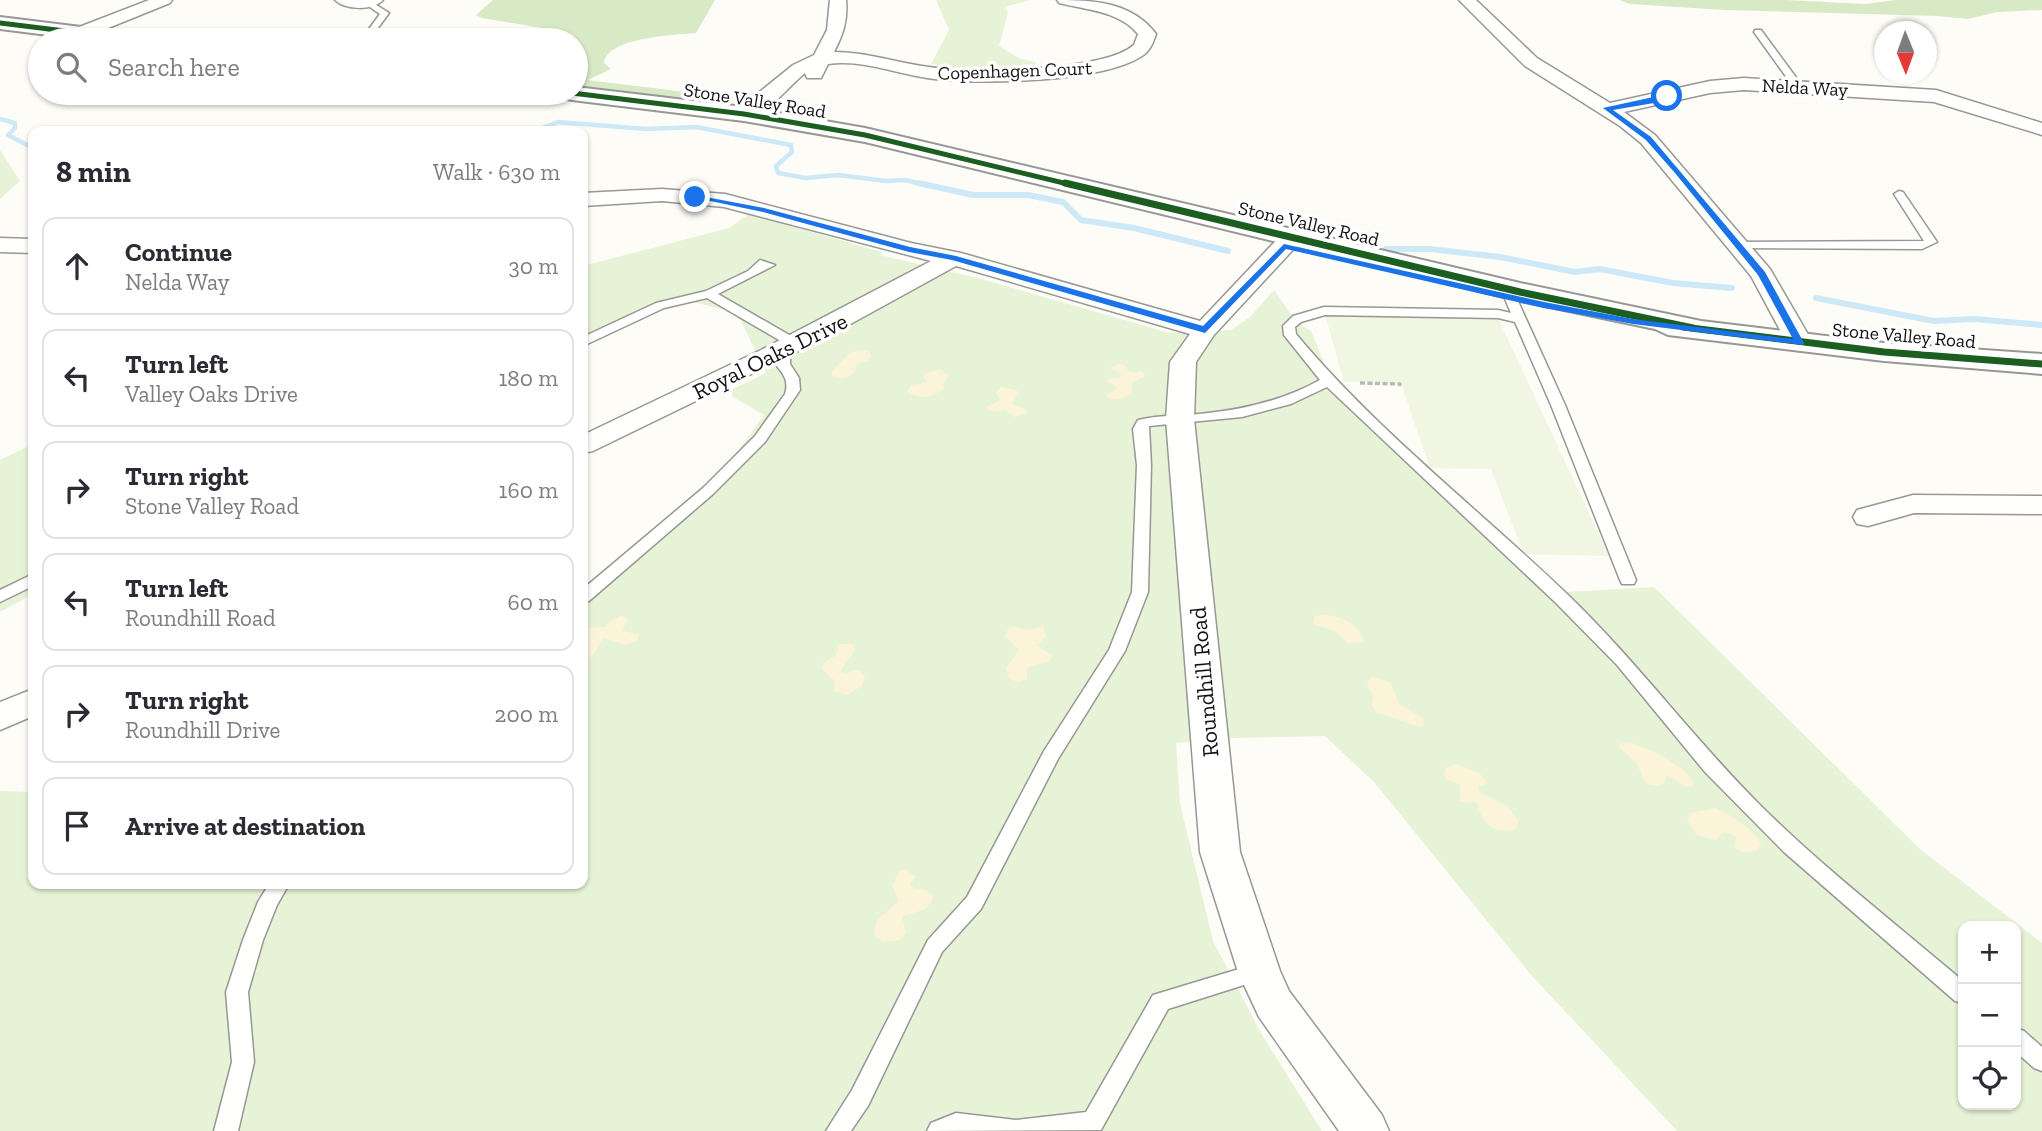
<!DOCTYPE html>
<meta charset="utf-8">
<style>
body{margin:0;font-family:"Zilla Slab",serif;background:#f7f7f7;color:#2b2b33}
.controls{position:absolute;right:21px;bottom:21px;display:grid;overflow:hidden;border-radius:14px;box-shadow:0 2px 5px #0004}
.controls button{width:63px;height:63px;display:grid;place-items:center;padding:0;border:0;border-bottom:2px solid #e1e1e2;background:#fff;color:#2b2b33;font:35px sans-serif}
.compass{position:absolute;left:1874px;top:21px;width:63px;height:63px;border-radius:50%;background:#fff;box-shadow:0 2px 5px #0004;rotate:179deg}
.stop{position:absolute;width:21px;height:21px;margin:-16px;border:5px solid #1a73e8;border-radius:50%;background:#fff}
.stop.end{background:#1a73e8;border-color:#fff;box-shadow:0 2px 7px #0008}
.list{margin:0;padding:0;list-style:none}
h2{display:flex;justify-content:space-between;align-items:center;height:91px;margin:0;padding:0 28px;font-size:30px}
h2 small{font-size:23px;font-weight:400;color:#7c7c81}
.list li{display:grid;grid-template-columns:46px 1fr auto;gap:21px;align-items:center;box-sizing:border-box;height:98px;margin:0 14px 14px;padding:0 14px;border:2px solid #e1e1e2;border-radius:14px}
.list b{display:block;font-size:26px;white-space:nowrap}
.list p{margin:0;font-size:23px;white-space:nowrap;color:#7c7c81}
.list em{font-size:23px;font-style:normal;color:#7c7c81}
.icon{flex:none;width:38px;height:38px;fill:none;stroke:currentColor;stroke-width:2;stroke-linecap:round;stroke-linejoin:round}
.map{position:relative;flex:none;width:2042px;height:1131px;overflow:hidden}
.search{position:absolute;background:#fff;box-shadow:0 2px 5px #0004;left:28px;top:28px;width:560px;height:77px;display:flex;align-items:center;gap:18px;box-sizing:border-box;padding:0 24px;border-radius:38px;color:#7c7c81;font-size:26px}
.panel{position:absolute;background:#fff;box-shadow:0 2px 5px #0004;left:28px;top:126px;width:560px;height:763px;border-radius:14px}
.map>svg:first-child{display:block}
.green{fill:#e7f3d7;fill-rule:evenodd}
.forest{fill:#d8eac5}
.sand{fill:#fcf4d9}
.pitch{fill:#f0f6e1}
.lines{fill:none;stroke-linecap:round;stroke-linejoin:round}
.stream-far1{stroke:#cde8f7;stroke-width:4.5}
.stream{stroke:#cde8f7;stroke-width:6}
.service-casing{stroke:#979795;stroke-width:3}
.minor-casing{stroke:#979795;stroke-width:3}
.tertiary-casing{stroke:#979795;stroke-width:4}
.path{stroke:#b9b9b8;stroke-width:3.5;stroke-dasharray:5 2.5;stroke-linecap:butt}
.service{fill:#fffffe;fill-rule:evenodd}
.minor{fill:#fffffe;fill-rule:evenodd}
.tertiary{fill:#fffffe;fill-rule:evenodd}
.cycleway-far1-casing{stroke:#fff;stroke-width:8}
.cycleway-casing{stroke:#fff;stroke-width:10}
.cycleway-far1{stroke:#1b5e20;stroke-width:5}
.cycleway{stroke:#1b5e20;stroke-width:7}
.route{fill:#1a73e8}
.labels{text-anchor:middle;stroke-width:7;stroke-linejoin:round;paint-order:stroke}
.far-street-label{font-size:19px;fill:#111;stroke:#fff}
.street-label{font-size:23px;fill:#111;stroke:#fff}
</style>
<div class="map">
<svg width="2042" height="1131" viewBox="0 0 2042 1131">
<rect width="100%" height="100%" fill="#fdfcf7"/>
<path class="green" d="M936 0H1030L1005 7 1008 13 999 46 1019 58 1035 62 1038 66 963 69 931 64 949 30Z
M0 150 20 181 0 199Z
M749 214 882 252 880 255 978 278 1170 333 1231 330 1250 317 1274 290C1287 307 1292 321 1311 331L1330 377 1489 531 1566 592 1654 587 1920 849 2042 943V1131H1677L1532 976 1374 782 1325 736 1234 738 1176 743 1180 803 1213 941 1261 1033 1322 1131H0V791L33 792V884H583V586L700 503 764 415 733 397 731 390 766 373 737 313 686 300 583 344V266L729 228ZM1963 926H2016V1105H1963Z
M33 444V594L0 612V460Z"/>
<path class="forest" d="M493 0H715L696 33C675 35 607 37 604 63L611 69 588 80 725 97 717 103 576 85 575 37 560 31 482 18 476 15Z
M1620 0H1786L1866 4 1895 0H2042V10L1997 12 1968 19 1937 16 1725 10 1630 4Z
M180 30 219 37 268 40H186L166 37 165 33Z"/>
<path class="sand" d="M861 350 870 352 871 356 867 361 856 364V370C850 378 840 381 832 375V371L850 353Z
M1118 364 1124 365 1132 373 1142 371 1145 376 1132 383V394L1118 399 1108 398 1107 394 1118 388 1107 381 1111 378 1121 377V374L1111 369V367Z
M940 369 949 376 943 383 944 388C933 398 918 400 907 391L911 385 926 383 923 374Z
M1001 387 1016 390 1018 392 1012 404 1027 409 1026 414 1014 417 1006 410C998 410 992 415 986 407L1000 400 996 392Z
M1325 615C1341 616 1360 624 1364 642L1347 643 1335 631 1313 624 1315 616Z
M621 616 626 617 627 622 621 631 638 634V640L626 645 604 638 591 657 583 658V632L589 628 606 627 611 620Z
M1015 626 1025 630 1043 627 1046 636 1037 646 1053 655 1048 662 1027 667V679L1019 683 1009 678 1006 668 1019 650 1005 635 1009 628Z
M840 644H852L855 650 840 671 845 673 859 670 865 677 862 686 847 695 835 691 834 680 822 669 823 663 835 656Z
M1373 677 1390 682 1400 705 1423 718 1424 726H1416L1376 712 1371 703 1374 696 1367 685 1369 679Z
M1627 742C1644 745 1693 769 1694 786L1686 787 1669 776H1666L1664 783C1642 792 1644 774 1636 763 1632 757 1624 753 1619 747L1620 744Z
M1456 764 1479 773 1488 783 1478 786 1479 792 1507 806 1519 821 1516 829C1493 835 1482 824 1477 802L1467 803 1460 800V785L1447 780 1444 774 1446 768Z
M1715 808C1727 812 1758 833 1761 843L1757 850C1749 853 1739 854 1734 846L1737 837 1725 832 1715 840 1697 835 1687 820 1690 813Z
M905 869 916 877 910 884 913 888 926 890 933 896C929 914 915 910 902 917L906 932 901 940 883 942 874 935 877 920 899 901 892 885 900 871Z"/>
<path class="pitch" d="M1325 314 1497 316 1609 556 1524 554 1491 469 1430 468 1401 383 1344 382Z"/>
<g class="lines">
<path class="stream-far1" d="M0 119 15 123V128L8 135 33 148
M534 131 558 122 646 129 696 127 791 145 792 152 776 166 778 173 806 178 838 175 886 181 905 180 926 185"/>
<path class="stream" d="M918 183 973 195H1028L1063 202 1081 220 1134 228 1228 251
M1386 249H1430L1500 257 1575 272 1600 269 1673 283 1732 288
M1816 298 1934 321 1974 319 2042 325"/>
<g class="service-casing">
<path id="service" d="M370 1 389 13 369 40H361L380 14 367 5 366 3Z
M1755 30H1761L1803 87 1801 89H1795L1754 32Z
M1899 191 1903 192 1937 242 1922 249 1738 248 1732 245 1738 242 1924 241 1894 194Z
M760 260 775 265 718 294 791 336 790 364 799 378 800 390 765 442 713 494 589 601 583 602V589L703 488 755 436 785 394C789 381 784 375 776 365L779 340 707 298 664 308 583 346V337L656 303 706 291 748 271Z
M1511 295 1517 299 1565 405 1636 580 1634 584H1622L1620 580 1551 405 1515 322 1498 318 1325 315 1301 322 1295 327 1296 334C1376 430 1477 508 1567 594 1637 661 1694 740 1763 808 1826 870 1896 924 1963 981V1003L1955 1001 1784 852 1705 772 1617 665 1556 603 1327 387 1291 404 1242 417 1149 426 1151 465 1148 592 1125 651 1058 759 981 909 942 952 868 1106 851 1131H826L852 1090 928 940 967 897 1044 751 1109 650 1132 592 1137 465 1133 429 1138 420C1158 415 1178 416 1199 414 1242 410 1282 401 1320 380L1284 335 1283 326 1293 316 1324 307 1498 310 1511 313 1505 299Z
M33 574V586L0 602V590Z
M269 884H289L277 905 263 940 248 992 254 1062 238 1131H214L232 1062 226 992 243 940 258 902Z
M1259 963 1266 966 1270 972 1266 978 1168 1009 1101 1130 927 1131 931 1123 956 1113 1016 1120 1086 1112 1153 995Z
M2016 1028 2024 1031 2042 1047V1071L2034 1068 2016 1052Z"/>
</g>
<g class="minor-casing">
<path id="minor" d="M149 0H172L170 3 86 37H74L71 33 74 29Z
M335 0H383C373 11 345 10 335 0Z
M830 0H846C848 20 843 35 834 52 867 52 897 63 929 67 971 73 1103 72 1134 45L1138 34C1119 11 1087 10 1059 3L1057 0C1094 0 1132 2 1156 34 1153 43 1150 51 1142 56 1100 83 984 84 934 79 899 75 864 59 828 64L821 78H807L805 73C787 87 761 124 737 118L734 114 737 110 793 65 814 55 827 30Z
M1459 0H1476L1537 58 1610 103 1710 81 1744 78 1936 90 2042 123V135L1934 102 1744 90 1710 93 1624 112 1655 135 1770 269 1813 343 1809 348 1800 351 1791 348 1787 343 1751 276 1641 143 1620 126 1525 66Z
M662 189 725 194 911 243 961 253 1200 321 1285 231H1301L1304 236 1301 241 1214 335 1196 362 1194 419 1240 852 1280 971 1289 991 1382 1115 1389 1131H1339L1259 1017 1238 972 1200 852 1166 419 1170 362 1190 334 956 266 825 338 593 451 583 453V435L761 350 931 261 724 207 662 201 583 206V193Z
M0 238 33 239V253L0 252Z
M1913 495 2042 496V514L1914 513 1868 526 1857 524 1853 517 1857 510Z
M33 689V716L0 730V702Z"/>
</g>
<g class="tertiary-casing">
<path id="tertiary" d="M0 17 138 34 146 35 149 40H88L0 29Z
M576 87 744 107 865 128 1520 283 1701 321 1884 343 2042 354V374L1884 361 1668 335 1655 329 1520 301 865 142 744 121 572 100 564 98 560 93H576Z"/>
</g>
<path class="path" d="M1360 383 1400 384 1399 386"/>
<use href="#service" class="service"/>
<use href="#minor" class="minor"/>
<use href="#tertiary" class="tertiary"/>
<g class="cycleway-far1-casing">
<path id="cycleway-far1" d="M0 23 138 40
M572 93 744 114 865 135 1072 185"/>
</g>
<g class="cycleway-casing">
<path id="cycleway" d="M1065 183 1520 292 1693 328
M1683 327 1884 352 2042 364"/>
</g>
<use href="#cycleway-far1" class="cycleway-far1"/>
<use href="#cycleway" class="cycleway"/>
</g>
<path class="route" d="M1667 94 1670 97 1654 103 1613 110 1651 137 1765 272 1804 343 1803 345 1633 324 1544 308 1286 249 1205 333 952 260 909 252 763 212 691 197 695 195 764 208 910 247 956 256 1203 326 1284 244 1544 302 1633 319 1793 339 1758 275 1675 173 1646 140 1603 108Z"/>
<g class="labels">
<g class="far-street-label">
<text transform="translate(1015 70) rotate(-2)" y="7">Copenhagen Court</text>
<text transform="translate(1805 87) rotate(3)" y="7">Nelda Way</text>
<text transform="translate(755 100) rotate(9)" y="7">Stone Valley Road</text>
<text transform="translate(1309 223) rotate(13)" y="7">Stone Valley Road</text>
<text transform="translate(1904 335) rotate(5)" y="7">Stone Valley Road</text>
</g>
<g class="street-label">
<text transform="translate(770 356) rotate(-26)" y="8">Royal Oaks Drive</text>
<text transform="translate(1204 682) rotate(-95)" y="8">Roundhill Road</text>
</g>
</g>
</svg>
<div class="controls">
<button>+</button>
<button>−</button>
<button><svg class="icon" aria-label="locate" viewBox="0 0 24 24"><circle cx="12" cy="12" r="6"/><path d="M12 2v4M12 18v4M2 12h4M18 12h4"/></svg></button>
</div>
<svg class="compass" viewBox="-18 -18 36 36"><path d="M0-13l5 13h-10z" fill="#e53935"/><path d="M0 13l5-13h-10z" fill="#7c7c81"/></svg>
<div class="stop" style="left:1667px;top:96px"></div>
<div class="stop end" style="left:695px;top:197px"></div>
<div class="search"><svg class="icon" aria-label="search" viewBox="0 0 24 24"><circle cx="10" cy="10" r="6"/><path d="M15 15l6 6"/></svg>Search here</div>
<section class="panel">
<h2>8 min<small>Walk · 630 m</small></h2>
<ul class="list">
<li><svg class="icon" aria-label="ahead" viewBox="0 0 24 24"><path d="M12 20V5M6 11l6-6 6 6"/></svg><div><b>Continue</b><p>Nelda Way</p></div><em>30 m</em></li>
<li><svg class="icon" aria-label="left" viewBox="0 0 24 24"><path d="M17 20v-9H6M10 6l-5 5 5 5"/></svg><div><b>Turn left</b><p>Valley Oaks Drive</p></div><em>180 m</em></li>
<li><svg class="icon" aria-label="right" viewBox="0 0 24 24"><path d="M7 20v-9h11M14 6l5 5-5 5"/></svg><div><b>Turn right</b><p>Stone Valley Road</p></div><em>160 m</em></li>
<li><svg class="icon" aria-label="left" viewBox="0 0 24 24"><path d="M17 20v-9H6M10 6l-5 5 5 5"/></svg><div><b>Turn left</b><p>Roundhill Road</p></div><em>60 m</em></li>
<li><svg class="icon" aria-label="right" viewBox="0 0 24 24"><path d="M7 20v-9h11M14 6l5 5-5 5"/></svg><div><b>Turn right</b><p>Roundhill Drive</p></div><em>200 m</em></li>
<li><svg class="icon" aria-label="arrive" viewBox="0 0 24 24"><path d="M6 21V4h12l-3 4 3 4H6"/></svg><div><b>Arrive at destination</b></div></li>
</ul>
</section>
</div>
